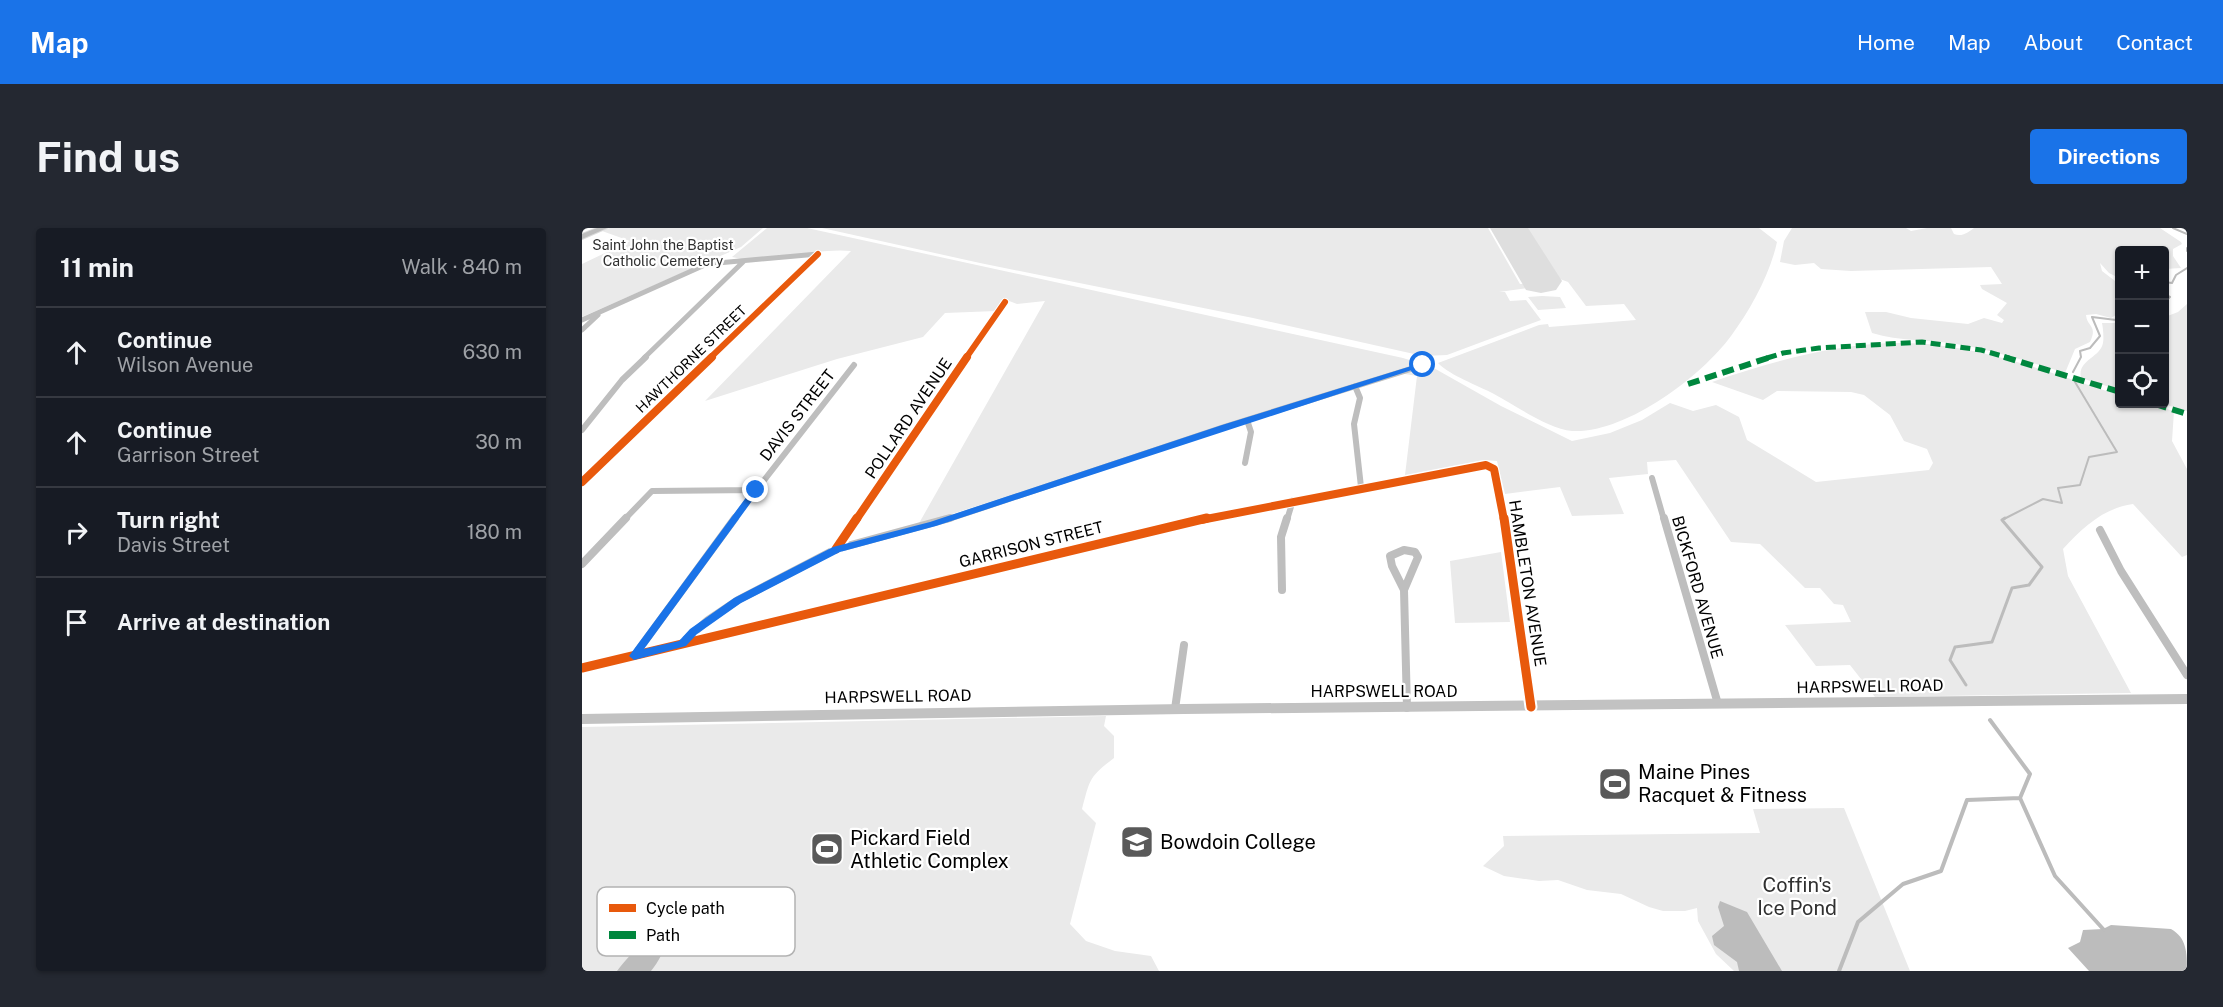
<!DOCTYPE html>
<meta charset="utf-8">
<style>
body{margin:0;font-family:"Public Sans",sans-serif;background:#242831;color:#f1f3f6}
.controls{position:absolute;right:18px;top:18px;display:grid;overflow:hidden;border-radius:6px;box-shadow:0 2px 4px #0004}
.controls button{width:54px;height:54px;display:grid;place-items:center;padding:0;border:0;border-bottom:2px solid #363941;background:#171b24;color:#f1f3f6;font:30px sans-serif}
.stop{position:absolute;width:18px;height:18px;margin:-14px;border:4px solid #1a73e8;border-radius:50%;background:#fff}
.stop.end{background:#1a73e8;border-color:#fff;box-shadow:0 2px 6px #0008}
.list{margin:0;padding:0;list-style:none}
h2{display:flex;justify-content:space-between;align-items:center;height:78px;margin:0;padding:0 24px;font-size:26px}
h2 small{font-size:20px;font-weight:400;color:#9ea1a6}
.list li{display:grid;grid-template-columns:39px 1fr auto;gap:18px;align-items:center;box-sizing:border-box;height:90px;padding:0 24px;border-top:2px solid #363941}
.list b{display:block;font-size:22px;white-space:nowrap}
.list p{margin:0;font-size:20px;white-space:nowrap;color:#9ea1a6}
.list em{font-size:20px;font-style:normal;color:#9ea1a6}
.icon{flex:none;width:33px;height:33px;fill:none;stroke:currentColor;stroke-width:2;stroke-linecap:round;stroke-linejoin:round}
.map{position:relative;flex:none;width:1605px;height:743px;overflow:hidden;border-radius:6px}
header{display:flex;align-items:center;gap:36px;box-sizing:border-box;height:84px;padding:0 30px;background:#1a73e8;color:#fff}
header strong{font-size:28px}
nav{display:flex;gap:33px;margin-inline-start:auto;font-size:21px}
.intro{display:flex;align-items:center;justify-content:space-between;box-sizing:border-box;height:144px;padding:0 36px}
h1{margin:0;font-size:42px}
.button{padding:15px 27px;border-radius:6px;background:#1a73e8;color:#fff;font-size:21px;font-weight:700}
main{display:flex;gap:36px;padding:0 36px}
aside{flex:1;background:#171b24;border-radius:6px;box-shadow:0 2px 4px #0004}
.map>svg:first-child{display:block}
.green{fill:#eaeaea}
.water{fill:#bcbcbc}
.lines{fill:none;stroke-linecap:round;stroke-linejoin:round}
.stream-far2{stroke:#bcbcbc;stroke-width:2}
.stream-far1{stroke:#bcbcbc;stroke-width:3}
.stream{stroke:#bcbcbc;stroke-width:4}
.runway{fill:#dedede;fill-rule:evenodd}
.primary-casing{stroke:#dbdbdb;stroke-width:2}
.street-far2{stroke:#bebebe;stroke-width:5}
.street-far1{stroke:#bebebe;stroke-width:6}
.street{stroke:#bebebe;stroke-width:8}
.secondary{stroke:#c2c2c2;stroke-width:10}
.primary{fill:#bdbdbd;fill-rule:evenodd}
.quiet-far1{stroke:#00873e;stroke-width:5;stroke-dasharray:10 5;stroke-linecap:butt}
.quiet{stroke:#00873e;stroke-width:6;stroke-dasharray:12 6;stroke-linecap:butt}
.cycleway-far2-casing{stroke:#fff;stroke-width:8}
.cycleway-far1-casing{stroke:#fff;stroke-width:10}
.cycleway-casing{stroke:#fff;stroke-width:13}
.cycleway-far2{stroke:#e8590c;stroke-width:6}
.cycleway-far1{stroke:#e8590c;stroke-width:8}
.cycleway{stroke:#e8590c;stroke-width:9}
.route{fill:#1a73e8}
.labels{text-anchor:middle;stroke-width:4.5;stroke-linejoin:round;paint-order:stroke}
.far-park-label{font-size:14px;fill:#303030;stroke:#fff}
.far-street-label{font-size:14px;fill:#000;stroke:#fff}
.street-label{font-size:16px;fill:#000;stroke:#fff}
.near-poi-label{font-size:20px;fill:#000;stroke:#fff;text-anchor:start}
.near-park-label{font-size:20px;fill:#303030;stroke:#fff}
.key{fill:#fff;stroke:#b2b2b2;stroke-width:1.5}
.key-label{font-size:16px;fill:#000}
</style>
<header>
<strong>Map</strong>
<nav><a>Home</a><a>Map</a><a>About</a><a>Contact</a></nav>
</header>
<div class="intro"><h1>Find us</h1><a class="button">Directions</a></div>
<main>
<aside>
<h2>11 min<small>Walk · 840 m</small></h2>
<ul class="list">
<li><svg class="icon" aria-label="ahead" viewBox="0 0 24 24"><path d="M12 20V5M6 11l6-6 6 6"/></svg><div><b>Continue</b><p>Wilson Avenue</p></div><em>630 m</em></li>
<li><svg class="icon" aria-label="ahead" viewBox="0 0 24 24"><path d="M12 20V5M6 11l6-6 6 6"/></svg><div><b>Continue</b><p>Garrison Street</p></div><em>30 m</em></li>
<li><svg class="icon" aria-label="right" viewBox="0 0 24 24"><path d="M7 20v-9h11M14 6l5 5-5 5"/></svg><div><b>Turn right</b><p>Davis Street</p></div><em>180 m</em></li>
<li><svg class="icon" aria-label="arrive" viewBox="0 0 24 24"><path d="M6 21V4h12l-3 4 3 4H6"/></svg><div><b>Arrive at destination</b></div></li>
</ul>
</aside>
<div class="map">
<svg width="1605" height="743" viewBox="0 0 1605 743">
<rect width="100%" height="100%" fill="#fff"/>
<path class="green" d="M27 0H181L159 19 0 89V36L48 13 20 3Z
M185 0H225L821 130 850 139 919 178 990 213 1028 205 1060 192 1088 175 1111 183 1134 177 1157 189 1165 212 1234 254 1347 242 1351 235 1345 221 1322 213 1308 187 1282 167 1269 164 1195 163 1181 172 1130 154C1204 129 1283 107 1362 118 1422 126 1480 149 1537 167L1538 176H1567L1592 183 1590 213 1605 241V327L1600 329 1551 276C1522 280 1501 299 1481 321L1486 348 1549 465 1293 469 1268 437 1234 438 1203 397 1269 394 1261 377 1252 376 1238 360H1223L1178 316 1149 314 1094 232 1065 234 1066 246 1027 250 1042 286 990 288 978 259 923 266 915 233 901 232 823 247 835 148 811 144 336 297 463 73 435 76 422 71 414 83 363 85 341 109 255 131 123 173 269 23C231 19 183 38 150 29Z
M240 0H906L938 56H943L945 60 917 64H923L928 73 944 72 959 92 865 127 841 128 671 90 398 35Z
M945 0H1177L1195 14C1188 46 1169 81 1149 108 1119 149 1043 206 990 203 966 201 933 177 912 166 895 157 869 148 856 135L957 97 966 96 967 99 1054 92 1042 76 1004 78 986 54 978 51Z
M1210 0H1324L1329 3 1345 0H1369L1372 6C1380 9 1385 5 1392 0H1578L1599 14 1600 16 1591 21V28L1599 40 1583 41 1582 22H1538L1537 50 1527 45 1518 35 1520 43 1537 56V85L1529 90 1514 86 1504 87C1505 99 1516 97 1508 114L1493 121 1483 145C1447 134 1411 122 1374 116 1346 111 1318 114 1290 105L1283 84H1304L1329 90 1386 96 1402 90 1420 95 1422 92 1415 87 1425 75 1400 61 1398 57 1420 56 1409 39 1269 43 1239 41 1232 35 1213 37 1198 34 1202 13Z
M960 68 978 69 984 80 956 82 946 69Z
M1605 76V183L1581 176 1583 89 1596 84Z
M1520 95H1537V162L1499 150C1495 132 1518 130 1521 115 1522 109 1521 100 1520 95Z
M919 324 928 394 873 395 868 333Z
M524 488 522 498 532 508V530C507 549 508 551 500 581L514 595 488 696 504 713 533 723 569 728 577 743H0V499Z
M1262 580 1328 743H1152L1134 726 1116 693 1115 680 1103 683H1081L1067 679 1039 666 1005 662 976 652 957 653 922 648 901 638 922 618 921 608 1178 605 1171 581Z"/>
<path class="water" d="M1138 673 1165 684 1200 743H1157L1155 734 1132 717 1130 708 1142 698 1136 679Z
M80 696C90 710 79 731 69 743H35C41 735 73 698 80 696Z
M1529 697 1589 701C1605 710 1605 725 1605 743H1507L1486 720 1498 714 1501 702 1521 701Z"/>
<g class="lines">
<path class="stream-far2" d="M1591 0 1605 6
M1605 20V23
M1582 54 1590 55 1594 47 1605 40
M1582 66 1588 69 1582 74
M1491 144 1499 129 1498 123 1508 120 1518 108 1510 89 1534 92 1538 86
M1420 292 1461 271 1480 275 1476 260 1498 257 1507 229 1535 224 1493 154"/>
<path class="stream-far1" d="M1384 457 1368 432 1373 419 1410 414 1430 360 1447 357 1460 339 1420 292 1423 290"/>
<path class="stream" d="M1438 570 1473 648 1522 702
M1257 743 1276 694 1321 656 1359 643 1385 572 1438 570 1448 546 1408 492"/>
<path class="runway" d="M908 0H946L980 53 974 62 959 65 944 62Z"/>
<g class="primary-casing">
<path id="primary" d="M15 0H25L0 11V6Z"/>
</g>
<path class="street-far2" d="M0 92 125 36 236 26
M0 102 16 87
M62 130 161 34
M128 130 236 26
M385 130 423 74"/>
<path class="street-far1" d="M773 158 778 170 772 196 779 259
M0 202 40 152 64 129
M663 235 669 204 665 192
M1070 250 1082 292
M0 254 130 129
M42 292 70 263 174 262
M151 292 272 137
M275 292 386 129
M364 292 642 199 848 135
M619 292 904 237 912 241 922 292
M705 292 711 272"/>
<path class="street" d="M922 290 949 479
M1082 290 1136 476
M1518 302 1539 343 1605 447
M255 321 276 290
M822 322 833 324 836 329 822 362 810 338 808 328Z
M0 336 44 290
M700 362 699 309 705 290
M822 362 825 480
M101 414 126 392 156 372 254 321 368 290
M52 428 153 290
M0 440 625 290
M593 481 602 417"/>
<path class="secondary" d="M0 491 602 481 1605 471"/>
<use href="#primary" class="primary"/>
<path class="quiet-far1" d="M1185 130 1201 125 1237 120 1340 114 1399 122 1427 130"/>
<path class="quiet" d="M1422 129 1538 164
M1106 156 1189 129
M1573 176 1605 186"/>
<g class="cycleway-far2-casing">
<path id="cycleway-far2" d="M128 130 236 26
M384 130 423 74"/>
</g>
<g class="cycleway-far1-casing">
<path id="cycleway-far1" d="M0 254 130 129
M274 292 385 129
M619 292 904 237 912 241 922 292"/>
</g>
<g class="cycleway-casing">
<path id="cycleway" d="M922 290 949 479
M254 321 275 290
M0 440 625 290"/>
</g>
<use href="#cycleway-far2" class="cycleway-far2"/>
<use href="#cycleway-far1" class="cycleway-far1"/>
<use href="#cycleway" class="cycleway"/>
</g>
<path class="route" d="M839 135 845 137 354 298 258 324 159 375 115 406 104 418 52 432 47 428 171 260 178 262 62 421 97 413 108 401 152 370 251 319 348 294 640 197Z"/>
<defs>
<g id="stadium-square" transform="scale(1.725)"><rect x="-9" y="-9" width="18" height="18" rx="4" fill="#595959" stroke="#fff"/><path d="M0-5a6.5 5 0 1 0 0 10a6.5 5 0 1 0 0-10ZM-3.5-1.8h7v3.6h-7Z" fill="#fff"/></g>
<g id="university-square" transform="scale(1.725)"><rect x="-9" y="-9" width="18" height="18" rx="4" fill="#595959" stroke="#fff"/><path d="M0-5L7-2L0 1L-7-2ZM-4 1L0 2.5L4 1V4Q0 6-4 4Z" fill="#fff"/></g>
</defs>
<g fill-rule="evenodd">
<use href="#stadium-square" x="1033" y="556"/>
<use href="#university-square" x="555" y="614"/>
<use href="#stadium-square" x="245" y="621"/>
</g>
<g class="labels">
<g class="far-park-label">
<text x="81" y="22">Saint John the Baptist<tspan x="81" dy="16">Catholic Cemetery</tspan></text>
</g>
<g class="far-street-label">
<text transform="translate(109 131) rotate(-44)" y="5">HAWTHORNE STREET</text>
</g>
<g class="street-label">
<text transform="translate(215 187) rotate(-52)" y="6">DAVIS STREET</text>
<text transform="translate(326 190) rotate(-56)" y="6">POLLARD AVENUE</text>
<text transform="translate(449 316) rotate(-14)" y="6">GARRISON STREET</text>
<text transform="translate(946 355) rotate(81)" y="6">HAMBLETON AVENUE</text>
<text transform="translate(1116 359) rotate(74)" y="6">BICKFORD AVENUE</text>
<text transform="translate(1288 458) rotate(-1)" y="6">HARPSWELL ROAD</text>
<text x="802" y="469">HARPSWELL ROAD</text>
<text transform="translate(316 468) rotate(-1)" y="6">HARPSWELL ROAD</text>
</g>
<g class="near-poi-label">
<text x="1056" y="551">Maine Pines<tspan x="1056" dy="23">Racquet &amp; Fitness</tspan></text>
<text x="268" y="617">Pickard Field<tspan x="268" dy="23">Athletic Complex</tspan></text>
<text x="578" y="621">Bowdoin College</text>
</g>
<g class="near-park-label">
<text x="1215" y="664">Coffin's<tspan x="1215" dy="23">Ice Pond</tspan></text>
</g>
</g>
<rect x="15" y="659" width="198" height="69" rx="9" class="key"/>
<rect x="27" y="676" width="27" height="8" fill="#e8590c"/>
<rect x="27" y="703" width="27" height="8" fill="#00873e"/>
<g class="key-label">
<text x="64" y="686">Cycle path</text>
<text x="64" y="713">Path</text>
</g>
</svg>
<div class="controls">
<button>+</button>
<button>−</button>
<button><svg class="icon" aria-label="locate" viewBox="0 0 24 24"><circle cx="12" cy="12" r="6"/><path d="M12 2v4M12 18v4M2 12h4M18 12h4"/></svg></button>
</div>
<div class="stop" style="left:841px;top:137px"></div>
<div class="stop end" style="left:174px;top:262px"></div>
</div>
</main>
